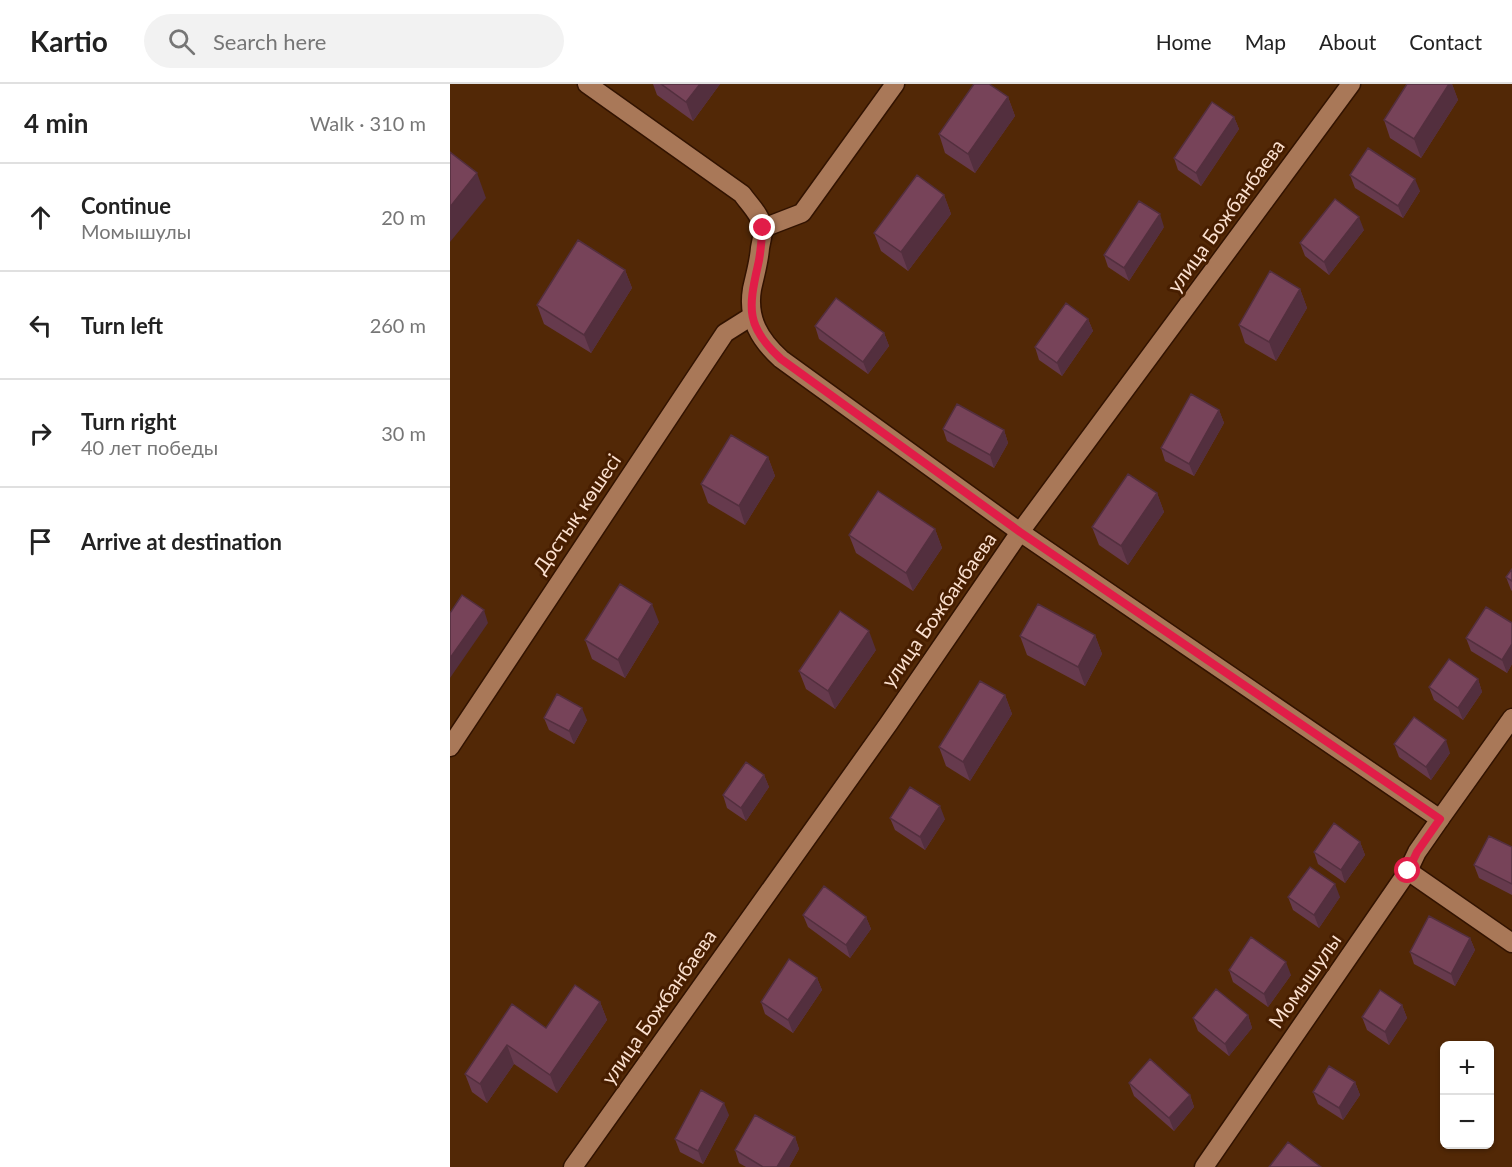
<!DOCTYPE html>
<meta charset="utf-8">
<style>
body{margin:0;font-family:Lato,sans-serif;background:#f2f2f2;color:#222}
.controls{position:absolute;right:18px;bottom:18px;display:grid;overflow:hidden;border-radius:9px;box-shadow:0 2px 4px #0004}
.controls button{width:54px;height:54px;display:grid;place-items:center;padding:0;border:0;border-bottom:2px solid #e0e0e0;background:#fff;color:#222;font:30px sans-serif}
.stop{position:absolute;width:18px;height:18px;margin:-14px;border:4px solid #e11d48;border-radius:50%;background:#fff}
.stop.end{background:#e11d48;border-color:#fff;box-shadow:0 2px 6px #0008}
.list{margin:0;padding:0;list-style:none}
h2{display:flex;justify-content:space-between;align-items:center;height:78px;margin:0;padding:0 24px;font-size:26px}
h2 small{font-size:20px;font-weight:400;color:#767676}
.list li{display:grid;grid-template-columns:39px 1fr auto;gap:18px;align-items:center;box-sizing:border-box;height:108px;padding:0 24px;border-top:2px solid #e0e0e0}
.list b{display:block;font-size:22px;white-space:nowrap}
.list p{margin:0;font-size:20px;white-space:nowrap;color:#767676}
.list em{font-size:20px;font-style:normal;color:#767676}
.icon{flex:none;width:33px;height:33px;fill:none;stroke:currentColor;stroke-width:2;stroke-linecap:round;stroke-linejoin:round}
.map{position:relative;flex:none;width:1062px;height:1083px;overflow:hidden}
header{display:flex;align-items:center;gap:36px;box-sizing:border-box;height:84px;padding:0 30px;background:#fff;border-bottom:2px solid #e0e0e0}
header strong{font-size:28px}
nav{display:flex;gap:33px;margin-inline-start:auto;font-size:21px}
.search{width:420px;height:54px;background:#f2f2f2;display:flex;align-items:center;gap:15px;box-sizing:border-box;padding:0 21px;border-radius:33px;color:#767676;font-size:22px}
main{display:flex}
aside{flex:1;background:#fff}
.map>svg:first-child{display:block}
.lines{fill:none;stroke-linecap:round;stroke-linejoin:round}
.minor-casing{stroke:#321300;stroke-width:21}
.tertiary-casing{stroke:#321300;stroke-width:21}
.minor{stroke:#a97858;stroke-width:18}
.tertiary{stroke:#a97858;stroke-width:18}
.wall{fill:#663a4d}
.shaded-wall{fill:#532f3e}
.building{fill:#774359;stroke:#532f3e;stroke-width:1.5}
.route{stroke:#e11d48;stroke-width:8}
.labels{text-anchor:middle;stroke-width:6;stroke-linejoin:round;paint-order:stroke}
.street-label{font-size:20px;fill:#fbe0cf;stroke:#471e00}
</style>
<header>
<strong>Kartio</strong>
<div class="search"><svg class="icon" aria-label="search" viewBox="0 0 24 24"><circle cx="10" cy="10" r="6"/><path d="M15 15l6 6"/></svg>Search here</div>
<nav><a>Home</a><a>Map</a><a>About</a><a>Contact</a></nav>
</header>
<main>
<aside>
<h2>4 min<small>Walk · 310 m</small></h2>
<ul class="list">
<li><svg class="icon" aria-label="ahead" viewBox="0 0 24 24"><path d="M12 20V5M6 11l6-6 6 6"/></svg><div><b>Continue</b><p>Момышулы</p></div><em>20 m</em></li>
<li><svg class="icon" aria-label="left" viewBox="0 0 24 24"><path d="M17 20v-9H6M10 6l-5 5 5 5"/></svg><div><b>Turn left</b></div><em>260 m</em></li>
<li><svg class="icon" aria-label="right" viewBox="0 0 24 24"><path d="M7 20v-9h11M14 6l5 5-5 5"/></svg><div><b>Turn right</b><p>40 лет победы</p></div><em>30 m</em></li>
<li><svg class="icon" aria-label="arrive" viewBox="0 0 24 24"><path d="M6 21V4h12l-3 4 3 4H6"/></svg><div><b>Arrive at destination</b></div></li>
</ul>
</aside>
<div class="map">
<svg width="1062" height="1083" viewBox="0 0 1062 1083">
<rect width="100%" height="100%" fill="#522806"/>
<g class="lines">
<g class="minor-casing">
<path id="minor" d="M313 144 352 129 445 0
M0 663 275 249 302 232
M990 735 1062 634
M958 787 1062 859
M123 1083 439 639 570 448 901 0"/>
</g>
<g class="tertiary-casing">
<path id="tertiary" d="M137 0 292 110C299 120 312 132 313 145 313 151 311 158 310 164 309 178 305 191 302 205 297 235 310 256 331 275L570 448 990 735 967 768 958 787 754 1083"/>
</g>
<use href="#minor" class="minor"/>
<use href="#tertiary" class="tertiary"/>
</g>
<path class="wall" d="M203 0H270L243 37 207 11Z
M957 0H1002L1008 16 971 74 940 54 934 36Z
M558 13 565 32 525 89 495 69 489 50Z
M784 33 789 45 751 102 728 86 724 74Z
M900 91 970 107 953 134 905 104Z
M494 111 501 130 458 187 431 167 424 149Z
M714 143 679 197 658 183 654 171Z
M914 146 879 191 855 172 850 159Z
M175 186 182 204 141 269 94 240 87 221Z
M850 205 857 224 826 277 795 259 789 241Z
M638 235 643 247 612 292 589 276 585 263Z
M365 242 434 249 439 262 418 290 369 255Z
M769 326 774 339 744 392 715 377 711 364Z
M493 345 554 346 558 359 544 384 497 357Z
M318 373 325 392 295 441 258 419 251 400Z
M707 409 714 428 678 481 649 461 642 443Z
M485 445 492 464 463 507 406 469 399 451Z
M1062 485V507L1061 506 1056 493Z
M209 538 175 594 142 575 135 556Z
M1062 539V580L1057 589 1021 567 1016 554Z
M645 551 652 570 635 602 577 571 570 552Z
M426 566 385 625 356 605 349 587Z
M1028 595 1032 608 1013 636 984 616 979 603Z
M555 611 562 630 520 697 496 682 489 663Z
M94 634 137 636 124 660 99 646Z
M944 660 1000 669 981 696 949 673Z
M314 691 319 703 296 737 277 724 273 711Z
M440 734 495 735 475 766 445 746Z
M910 758 915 771 895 799 868 780 864 768Z
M1062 763V811L1029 794 1024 781Z
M838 813H890L869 844 843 826Z
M353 831 416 833 421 845 400 874 358 843Z
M1020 854 1025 866 1005 902 964 880 960 868Z
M779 886 841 891 818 923 783 898Z
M367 894 372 906 343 949 315 930 311 918Z
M150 918 157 936 107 1009 64 980 37 1019 22 1008 15 990 62 920 96 944Z
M952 921 957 934 939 961 917 946 912 933Z
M798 931 802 944 779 972 748 947 743 934Z
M905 998 910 1011 893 1036 868 1020 863 1008Z
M679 999 740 1011 744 1023 724 1047 684 1012Z
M279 1031 253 1080 230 1068 225 1055Z
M345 1053 349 1065 339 1083H296L289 1079 285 1066Z"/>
<path class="shaded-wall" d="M250 0H270L243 37 236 18Z
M999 0H1002L1008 16 971 74 964 55Z
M558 13 565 32 525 89 518 70Z
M784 33 789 45 751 102 746 89Z
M27 89 36 114 0 158V123Z
M965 95 970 107 953 134 948 122Z
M494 111 501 130 458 187 451 168Z
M710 130 714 143 679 197 674 184Z
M909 133 914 146 879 191 874 178Z
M175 186 182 204 141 269 134 251Z
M850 205 857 224 826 277 819 258Z
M638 235 643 247 612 292 607 279Z
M434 249 439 262 418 290 413 278Z
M769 326 774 339 744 392 739 380Z
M554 346 558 359 544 384 540 371Z
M318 373 325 392 295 441 289 422Z
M707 409 714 428 678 481 671 462Z
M485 445 492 464 463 507 456 489Z
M202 520 209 538 175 594 168 576Z
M34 526 38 539 0 594V574Z
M419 547 426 566 385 625 378 607Z
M645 551 652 570 635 602 628 583Z
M1062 560V580L1057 589 1052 576Z
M1028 595 1032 608 1013 636 1008 624Z
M555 611 562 630 520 697 513 678Z
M132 624 137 636 124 660 119 647Z
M996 656 1000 669 981 696 976 683Z
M314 691 319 703 296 737 291 724Z
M490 722 495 735 475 766 470 753Z
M910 758 915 771 895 799 891 786Z
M885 800 890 813 869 844 864 831Z
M416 833 421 845 400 874 396 861Z
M1020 854 1025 866 1005 902 1001 890Z
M836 878 841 891 818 923 814 910Z
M367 894 372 906 343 949 338 936Z
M150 918 157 936 107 1009 100 991Z
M952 921 957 934 939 961 935 948Z
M798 931 802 944 779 972 775 960Z
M57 961 64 980 37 1019 30 1000Z
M905 998 910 1011 893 1036 889 1024Z
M740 1011 744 1023 724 1047 719 1034Z
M274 1019 279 1031 253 1080 248 1067Z
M345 1053 349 1065 339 1083H327Z"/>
<path class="building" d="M211 0H250L236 18Z
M524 0H539L558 13 518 70 489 50Z
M957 0H999L964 55 934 36Z
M762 18 784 33 746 89 724 74Z
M918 64 965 95 948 122 900 91Z
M0 68 27 89 0 123Z
M467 91 494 111 451 168 424 149Z
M885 115 909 133 874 178 850 159Z
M689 117 710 130 674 184 654 171Z
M128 156 175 186 134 251 87 221Z
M820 187 850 205 819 258 789 241Z
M386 214 434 249 413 278 365 242Z
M616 219 638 235 607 279 585 263Z
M741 310 769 326 739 380 711 364Z
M507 320 554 346 540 371 493 345Z
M281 351 318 373 289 422 251 400Z
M678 390 707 409 671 462 642 443Z
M428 407 485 445 456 489 399 451Z
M1062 485V497L1056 493Z
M170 500 202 520 168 576 135 556Z
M12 511 34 526 0 574V529Z
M588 520 645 551 628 583 570 552Z
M1036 523 1062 539V560L1052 576 1016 554Z
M390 527 419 547 378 607 349 587Z
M999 575 1028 595 1008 624 979 603Z
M530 597 555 611 513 678 489 663Z
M107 610 132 624 119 647 94 634Z
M964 633 996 656 976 683 944 660Z
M296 678 314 691 291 724 273 711Z
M460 703 490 722 470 753 440 734Z
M884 739 910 758 891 786 864 768Z
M1039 752 1062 763V800L1024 781Z
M860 783 885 800 864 831 838 813Z
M374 802 416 833 396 861 353 831Z
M979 832 1020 854 1001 890 960 868Z
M801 853 836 878 814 910 779 886Z
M339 875 367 894 338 936 311 918Z
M125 901 150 918 100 991 57 961 30 1000 15 990 62 920 96 944Z
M766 905 798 931 775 960 743 934Z
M930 906 952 921 935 948 912 933Z
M700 975 740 1011 719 1034 679 999Z
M879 982 905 998 889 1024 863 1008Z
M251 1006 274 1019 248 1067 225 1055Z
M305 1031 345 1053 327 1083H313L285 1066Z
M838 1058 871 1083H819Z"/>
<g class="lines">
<path class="route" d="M313 144C311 156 311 169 308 181 298 225 296 243 331 275L570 448 990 735 967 768 958 787"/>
</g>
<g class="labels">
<g class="street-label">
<text transform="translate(776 132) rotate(-54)" y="7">улица Божбанбаева</text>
<text transform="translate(127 430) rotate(-56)" y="7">Достық көшесі</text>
<text transform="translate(489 526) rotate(-55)" y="7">улица Божбанбаева</text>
<text transform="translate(855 897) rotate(-55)" y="7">Момышулы</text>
<text transform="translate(209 923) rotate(-55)" y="7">улица Божбанбаева</text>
</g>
</g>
</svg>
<div class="controls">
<button>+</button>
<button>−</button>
</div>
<div class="stop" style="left:958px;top:787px"></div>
<div class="stop end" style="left:313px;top:144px"></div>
</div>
</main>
